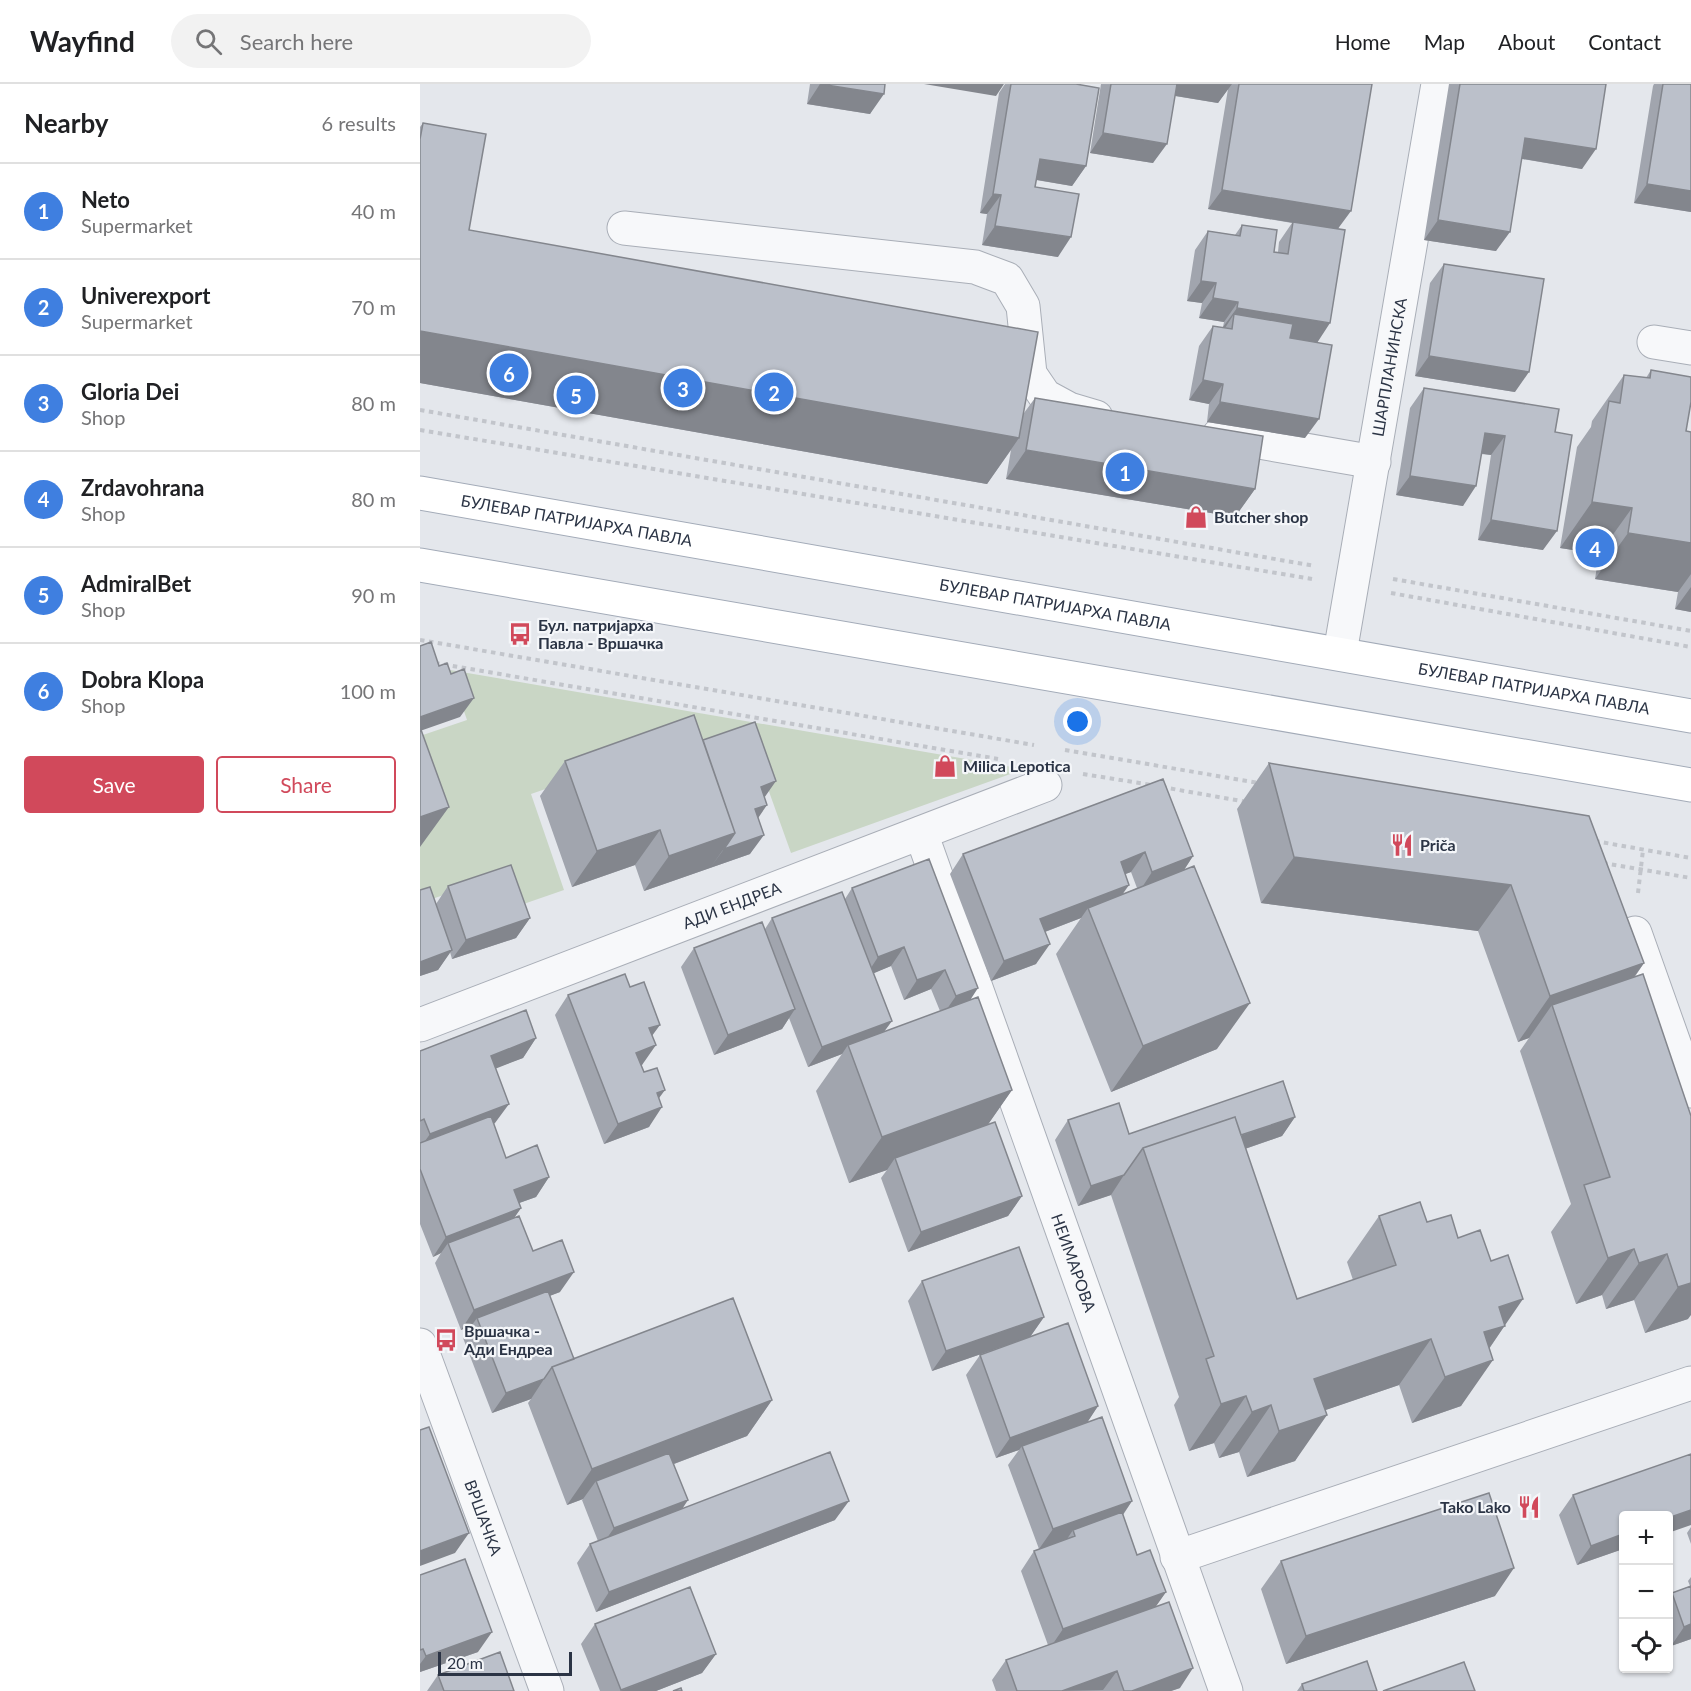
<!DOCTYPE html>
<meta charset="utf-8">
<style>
body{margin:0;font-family:Lato,sans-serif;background:#f2f2f2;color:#202124}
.controls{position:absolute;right:18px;bottom:18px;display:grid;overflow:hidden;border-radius:6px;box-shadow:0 2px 4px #0004}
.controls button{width:54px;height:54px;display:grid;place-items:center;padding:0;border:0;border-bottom:2px solid #e0e0e0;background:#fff;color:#202124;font:30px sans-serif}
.scale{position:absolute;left:18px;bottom:15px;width:134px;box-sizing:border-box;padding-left:6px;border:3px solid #2b3445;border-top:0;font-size:16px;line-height:21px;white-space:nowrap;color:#2b3445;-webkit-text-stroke:4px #f4f6f9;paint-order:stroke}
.you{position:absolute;left:658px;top:638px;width:21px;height:21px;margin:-15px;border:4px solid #fff;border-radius:50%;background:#1a73e8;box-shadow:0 0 0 9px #1a73e833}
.badge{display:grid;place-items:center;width:39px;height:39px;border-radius:50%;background:#d1495b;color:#fff;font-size:20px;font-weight:700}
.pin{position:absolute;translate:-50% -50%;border:3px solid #fff;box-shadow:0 2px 6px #0006}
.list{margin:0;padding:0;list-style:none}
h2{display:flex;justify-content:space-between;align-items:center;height:78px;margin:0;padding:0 24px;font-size:26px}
h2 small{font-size:20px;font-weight:400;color:#757577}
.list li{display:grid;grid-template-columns:39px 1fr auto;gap:18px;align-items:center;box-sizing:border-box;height:96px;padding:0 24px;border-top:2px solid #e0e0e0}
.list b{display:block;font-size:22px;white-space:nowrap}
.list p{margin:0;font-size:20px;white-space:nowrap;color:#757577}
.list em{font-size:20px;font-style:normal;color:#757577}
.actions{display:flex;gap:12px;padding:18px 24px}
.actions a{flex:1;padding:14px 0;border:2px solid #d1495b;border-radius:6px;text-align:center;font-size:21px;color:#d1495b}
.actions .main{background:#d1495b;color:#fff}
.icon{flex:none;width:33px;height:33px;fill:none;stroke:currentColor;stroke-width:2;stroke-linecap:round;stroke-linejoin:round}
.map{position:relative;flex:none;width:1271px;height:1607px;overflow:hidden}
header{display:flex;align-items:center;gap:36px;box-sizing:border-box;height:84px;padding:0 30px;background:#fff;border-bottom:2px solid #e0e0e0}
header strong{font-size:28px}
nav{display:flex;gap:33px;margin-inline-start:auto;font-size:21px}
.search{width:420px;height:54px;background:#f2f2f2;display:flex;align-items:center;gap:15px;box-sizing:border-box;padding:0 21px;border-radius:33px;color:#757577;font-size:22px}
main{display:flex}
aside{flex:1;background:#fff}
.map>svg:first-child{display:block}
.green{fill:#c9d6c5}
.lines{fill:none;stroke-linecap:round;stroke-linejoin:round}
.minor-casing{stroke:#a9aeb7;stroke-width:35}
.major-casing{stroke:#a3abb8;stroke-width:35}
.path{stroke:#c2c5cb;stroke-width:4;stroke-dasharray:4.5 4.5;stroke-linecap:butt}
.minor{stroke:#f7f8fa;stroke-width:33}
.major{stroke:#fff;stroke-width:33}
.wall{fill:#a1a5ae;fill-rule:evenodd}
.shaded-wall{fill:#83868d}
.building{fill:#bbc0ca;stroke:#83868d;stroke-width:1.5}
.labels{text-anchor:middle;stroke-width:4.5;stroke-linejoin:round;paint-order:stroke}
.street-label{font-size:16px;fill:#2b3445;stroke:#f4f6f9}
.poi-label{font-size:16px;font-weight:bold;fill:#2b3445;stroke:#f4f6f9;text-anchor:start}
</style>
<header>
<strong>Wayfind</strong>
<div class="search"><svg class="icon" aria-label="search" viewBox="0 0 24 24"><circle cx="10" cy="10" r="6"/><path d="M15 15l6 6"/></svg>Search here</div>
<nav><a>Home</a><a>Map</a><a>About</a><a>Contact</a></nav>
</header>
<main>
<aside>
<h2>Nearby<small>6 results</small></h2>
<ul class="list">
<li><span class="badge" style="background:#3f7fe0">1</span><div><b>Neto</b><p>Supermarket</p></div><em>40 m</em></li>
<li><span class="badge" style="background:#3f7fe0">2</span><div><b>Univerexport</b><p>Supermarket</p></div><em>70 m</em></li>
<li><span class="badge" style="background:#3f7fe0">3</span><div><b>Gloria Dei</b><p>Shop</p></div><em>80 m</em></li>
<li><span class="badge" style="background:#3f7fe0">4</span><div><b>Zrdavohrana</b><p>Shop</p></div><em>80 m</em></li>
<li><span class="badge" style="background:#3f7fe0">5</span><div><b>AdmiralBet</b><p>Shop</p></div><em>90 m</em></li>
<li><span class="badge" style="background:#3f7fe0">6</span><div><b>Dobra Klopa</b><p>Shop</p></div><em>100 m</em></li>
</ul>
<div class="actions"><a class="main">Save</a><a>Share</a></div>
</aside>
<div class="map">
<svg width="1271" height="1607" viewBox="0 0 1271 1607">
<rect width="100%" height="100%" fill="#e4e7ec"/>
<path class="green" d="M30 586 604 685 371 769 328 649 252 661 111 710 144 806 92 824 80 792 3 818 0 813V652L47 636Z"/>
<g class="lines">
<g class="minor-casing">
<g id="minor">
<path d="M204 144 555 183 587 195 603 222 610 290 625 312 649 325 676 333"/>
<path d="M1234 258 1271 264"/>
<path d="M799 351 954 378"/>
<path id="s1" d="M920 569 1018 0"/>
<path id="s2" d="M501 749 806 1607"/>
<path d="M1215 849 1271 1007"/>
<path id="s3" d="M0 941 625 701"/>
<path id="s4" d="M0 1261 127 1607"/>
<path d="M757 1473 1271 1299"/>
</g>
</g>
<g class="major-casing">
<g id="major">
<path id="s5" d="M0 409 1271 632"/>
<path d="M0 481 1271 701"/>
</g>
</g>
<path class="path" d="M0 326 895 482
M0 346 892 495
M973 495 1271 547
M971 509 1271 563
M0 556 614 661
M15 579 578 675
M645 666 839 699
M663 690 732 701
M742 703 827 718
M1175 757 1271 774
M1183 779 1271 794
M1218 809 1223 766"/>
<use href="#minor" class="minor"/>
<use href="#major" class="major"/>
</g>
<path class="wall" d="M390 0H465L450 30 387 20Z
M585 0H656L666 82 652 102 616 96 615 103 638 173 562 161 567 130 560 129 579 9Z
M681 0H952L918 145 897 259 885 354 787 338 789 320 769 316 779 262 793 242 805 244 803 243 804 238 779 234 782 219 767 217 775 166 788 147 815 151 822 141 854 168H858L859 158 872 139 788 125 808 5 798 19 755 12 733 79 670 69Z
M1029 0H1186L1162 85 1102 75 1076 167 1004 156Z
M1234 0H1271V128L1214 119 1233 2Z
M3 39 49 146 604 329 615 314 835 405 815 433 586 395 591 366 567 400 0 299V43Z
M1024 180 1095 308 995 292 1010 199Z
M1231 286 1266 347 1271 348V528L1255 525 1258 508 1175 495 1179 470 1140 464 1157 363 1171 343 1172 337 1204 291 1226 294Z
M1004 304 1135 348 1123 466 1058 456 1071 371 1061 370 1043 422 976 411 990 324Z
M283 656 345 713 338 734 330 770 224 807 215 781 152 803 120 712 145 677Z
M849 679 1169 732 1224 879 1214 894 1268 1235 1225 1249 1214 1216 1186 1225 1182 1211 1156 1220 1131 1148 1151 1120 1100 967 1109 954 1098 958 1058 847 841 819 817 725Z
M743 695 773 772 764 786 797 965 691 1008 636 870 661 834 625 848 616 880 571 897 530 790 543 770ZM711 788 717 804 703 810 705 790Z
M509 775 550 916 592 1006 568 1040 602 1112 588 1132 488 1168 461 1094 467 1086 429 1099 396 1007 422 970 388 983 369 934 362 945 294 971 261 883 274 864 345 845 352 834 425 815 432 804ZM471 882 484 916 511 905 520 927 464 948 453 889Z
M28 802 110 834 96 854 32 875 30 868 18 886 0 892V806L16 820Z
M210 903 232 952 222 981H221L224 988 239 1015 229 1043 184 1060 135 931 148 911Z
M116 954 103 974 75 984V1039L73 1040 86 1074 129 1093 116 1113 99 1119 101 1124 94 1134 113 1167 140 1208 129 1212 154 1275 352 1316 327 1352 254 1380 263 1424 415 1436 176 1528 157 1479 170 1460 178 1457 162 1416 163 1415 147 1421 108 1319 111 1315 72 1329 43 1254 52 1241 41 1246 15 1179 21 1169 13 1173 0 1140V967Z
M875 1033 862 1052 825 1065 877 1215 933 1196 927 1178 959 1132 1007 1138 1038 1154 1085 1241 1069 1265 1041 1322 992 1339 979 1301 905 1326 875 1377 827 1393 819 1368 799 1374 794 1359 769 1367 754 1321 759 1313 691 1111 658 1122 635 1056 648 1036 709 1050Z
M502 1197 624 1233 610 1253 512 1287 488 1217Z
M560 1271 678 1322 667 1338 712 1417 703 1431 717 1471 746 1508 735 1523 760 1604 751 1607H576L572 1596 586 1576 628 1561 601 1487 614 1467 647 1455 619 1465 588 1381 599 1366 576 1374 546 1291Z
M1153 1411 1203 1431V1465L1157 1481 1139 1431Z
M1271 1443V1460L1267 1449Z
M861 1477 1075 1512 866 1580 841 1505Z
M0 1491 58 1568 0 1588Z
M1271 1493V1555L1251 1562 1248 1556V1514L1252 1509 1270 1502 1268 1497Z
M175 1540 296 1570 282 1589 236 1607H180L161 1560Z
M18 1591 94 1607H7Z
M882 1600 957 1607H877Z"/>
<path class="shaded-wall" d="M400 0 464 10 450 30 387 20Z
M504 0H584L576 12Z
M752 0H812L798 19 744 10Z
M683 49 747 60 733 79 670 69Z
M1105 54 1176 65 1162 85 1092 73Z
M620 75 666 82 652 102 606 94Z
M1227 100 1271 107V128L1214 119Z
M802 106 931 127 917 146 788 125Z
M573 110 581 111 567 130 560 129Z
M1018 136 1090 148 1076 167 1004 156Z
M575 142 651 153 638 173 562 161Z
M781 197 796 199 782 219 767 217Z
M793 214 818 218 804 238 779 234Z
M817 224 910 239 897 259 812 245 814 230 805 244 803 243Z
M0 247 599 354 567 400 0 299Z
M1009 272 1109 288 1095 308 995 292Z
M783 296 803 300 789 320 769 316Z
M800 318 899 335 885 354 787 338Z
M1065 349 1085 352 1071 371 1051 368Z
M606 366 835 405 815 433 586 395Z
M990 392 1056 402 1043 422 976 411Z
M1172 418 1212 424 1179 470 1140 464Z
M1071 436 1137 447 1123 466 1058 456Z
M1208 449 1271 459V490L1258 508 1175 495Z
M1271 503V528L1255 525Z
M54 614 40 633 0 647V633Z
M356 697 342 717 341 703Z
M347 721 334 740 335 725Z
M29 723 0 763V733Z
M240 746 215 781 152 803 177 767Z
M315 749 290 784 224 807 249 772Z
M344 751 330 770 290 784 304 765Z
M725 768 711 788 687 797 701 778Z
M773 772 760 792 719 808 732 788Z
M874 773 1091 801 1058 847 841 819Z
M709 801 695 821 668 824 661 834 606 855 620 835Z
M110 834 96 854 32 875 46 856Z
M630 860 616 880 571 897 584 877Z
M484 863 471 882 445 893 458 873Z
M32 866 18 886 0 892V878Z
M1224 879 1191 925 1132 921 1109 954 1098 958 1130 912Z
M525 886 511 905 484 916 497 896Z
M558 904 545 924 522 932 536 912Z
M830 919 797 965 691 1008 723 962Z
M375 925 362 945 294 971 308 951Z
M472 937 458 956 428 961 422 970 388 983 402 963Z
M240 941 226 960 229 944Z
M116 954 103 974 57 992 71 972Z
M236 961 222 981 203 988 216 969Z
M245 1006 231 1025 237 1009Z
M592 1006 560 1052 475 1074 467 1086 429 1099 462 1053Z
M89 1020 75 1039 0 1068V1064L10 1050Z
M242 1023 229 1043 184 1060 198 1040Z
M875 1033 862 1052 734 1096 729 1083Z
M704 1091 691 1111 658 1122 671 1102Z
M129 1093 116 1113 80 1126 94 1106Z
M602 1112 588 1132 488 1168 501 1148Z
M101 1124 87 1144 28 1159 21 1169 13 1173 26 1153Z
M1214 1165 1182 1211 1156 1220 1188 1174Z
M1247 1170 1214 1216 1186 1225 1219 1179Z
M154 1188 140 1208 59 1239 57 1234 52 1241 41 1246 54 1226Z
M1271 1199V1231L1268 1235 1225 1249 1258 1203Z
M1103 1215 1057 1282 1073 1276 1041 1322 992 1339 1025 1293 1079 1223Z
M624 1233 610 1253 512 1287 526 1267Z
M1011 1255 979 1301 862 1341 894 1295Z
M124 1295 111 1315 72 1329 86 1309Z
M826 1312 794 1359 769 1367 801 1320Z
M352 1316 327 1352 180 1408 176 1397 163 1415 147 1421 172 1385Z
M851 1321 819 1368 799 1374 832 1328Z
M678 1322 665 1342 602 1362 599 1366 576 1374 590 1354Z
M907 1331 875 1377 827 1393 859 1347Z
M268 1416 255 1436 180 1464 194 1444Z
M429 1417 415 1436 176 1528 189 1508Z
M712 1417 699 1436 653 1446 647 1455 619 1465 633 1445Z
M1271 1426V1441L1248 1449V1434Z
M49 1449 35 1469 0 1482V1467Z
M1203 1450V1465L1157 1481 1171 1462Z
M1094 1484 1075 1512 866 1580 886 1552Z
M746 1508 732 1528 630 1564 643 1545Z
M1271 1540V1555L1251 1562 1264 1543Z
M72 1548 58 1568 0 1588V1580L6 1572Z
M296 1570 282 1589 236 1607H200Z
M773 1584 760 1604 751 1607H712Z
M697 1587 683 1606 642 1607Z"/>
<path class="building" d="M400 0H465L464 10Z
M591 0H656L679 4 666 82 620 75 615 103 659 110 651 153 575 142 581 111 573 110Z
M691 0H757L747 60 683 49Z
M819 0H952L931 127 802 106Z
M1040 0H1186L1176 65 1105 54 1090 148 1018 136Z
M1243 0H1271V107L1227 100Z
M3 39 66 50 49 146 618 248 599 354 0 247V55Z
M873 138 925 146 910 239 817 224 818 218 793 214 796 199 781 197 788 147 820 152 822 141 857 146 854 168 868 170Z
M1024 180 1124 195 1109 288 1009 272Z
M814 230 873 240 870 254 912 261 899 335 800 318 803 300 783 296 793 242 812 245Z
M1231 286 1271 293V318L1266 347 1271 348V459L1208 449 1212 424 1172 418 1189 317 1200 319 1204 291 1230 294Z
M1004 304 1139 325 1135 348 1152 351 1137 447 1071 436 1085 352 1065 349 1056 402 990 392Z
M615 314 843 352 835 405 606 366Z
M11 558 19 582 27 579 31 590 44 585 54 614 0 633V562Z
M274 631 315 749 249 772 240 746 177 767 145 677Z
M335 638 356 697 341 703 347 721 335 725 344 751 304 765 315 749 283 656Z
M0 643 29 723 0 733Z
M849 679 1169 732 1224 879 1130 912 1091 801 874 773Z
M743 695 773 772 732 788 725 768 701 778 709 801 620 835 630 860 584 877 543 770Z
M509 775 558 904 536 912 525 886 497 896 484 863 458 873 432 804Z
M91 781 110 834 46 856 28 802Z
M774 782 830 919 723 962 668 824Z
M10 803 32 866 0 878V806Z
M422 808 472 937 402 963 352 834Z
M342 838 375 925 308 951 274 864Z
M205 890 210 903 224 898 240 941 229 944 236 961 216 969 224 988 237 984 245 1006 237 1009 242 1023 198 1040 148 911Z
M1223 890 1271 1032V1199L1258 1203 1247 1170 1219 1179 1214 1165 1188 1174 1164 1101 1190 1093 1132 921Z
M558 913 592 1006 462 1053 428 961Z
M106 926 116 954 71 972 89 1020 10 1050 4 1035 0 1037V967Z
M863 997 875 1033 821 1051 815 1033 723 1064 704 1091 671 1102 648 1036 699 1019 709 1050Z
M71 1032 86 1074 117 1061 129 1093 94 1106 101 1124 26 1153 0 1085V1059Z
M815 1033 877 1215 976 1181 959 1132 1000 1118 1007 1138 1031 1131 1038 1154 1060 1146 1071 1177 1088 1171 1103 1215 1079 1223 1085 1242 1064 1248 1073 1276 1025 1293 1011 1255 894 1295 907 1331 859 1347 851 1321 832 1328 826 1312 801 1320 786 1275 794 1272 723 1064Z
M575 1038 602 1112 501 1148 475 1074Z
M99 1132 113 1167 142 1156 154 1188 54 1226 28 1159Z
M599 1163 624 1233 526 1267 502 1197Z
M128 1207 154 1275 132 1283 124 1295 86 1309 57 1234Z
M313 1214 352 1316 172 1385 132 1283Z
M648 1239 678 1322 590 1354 560 1271Z
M682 1333 712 1417 633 1445 602 1362Z
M9 1343 49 1449 0 1467V1346Z
M410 1368 429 1417 189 1508 170 1460Z
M249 1369 268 1416 194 1444 176 1397Z
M1271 1370V1426L1248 1434V1431H1203V1450L1171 1462 1153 1411Z
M1069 1409 1094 1484 886 1552 861 1477Z
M702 1428 717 1471 730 1466 746 1508 643 1545 614 1467 655 1452 653 1446Z
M45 1475 72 1548 6 1572 3 1565 0 1566V1491Z
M1271 1502V1540L1264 1543 1252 1509Z
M270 1503 296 1570 201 1606 175 1540Z
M749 1518 773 1584 712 1607H704L697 1587 642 1607H597L586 1576Z
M80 1568 94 1607H24L18 1591Z
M947 1577 957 1607H884L882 1600Z
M1044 1578 1055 1607H963Z
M261 1604 262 1607H253Z"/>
<defs>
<g id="shop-bare" transform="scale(1.8)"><path d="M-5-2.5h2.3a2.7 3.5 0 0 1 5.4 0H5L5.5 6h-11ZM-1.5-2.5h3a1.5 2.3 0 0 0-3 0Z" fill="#d1495b" stroke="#f4f6f9" stroke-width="2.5" paint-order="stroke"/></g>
<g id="bus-bare" transform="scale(1.8)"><path d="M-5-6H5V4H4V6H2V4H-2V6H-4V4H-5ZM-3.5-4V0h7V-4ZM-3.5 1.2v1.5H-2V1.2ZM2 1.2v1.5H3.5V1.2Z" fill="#d1495b" stroke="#f4f6f9" stroke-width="2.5" paint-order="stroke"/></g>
<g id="restaurant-bare" transform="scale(1.8)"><path d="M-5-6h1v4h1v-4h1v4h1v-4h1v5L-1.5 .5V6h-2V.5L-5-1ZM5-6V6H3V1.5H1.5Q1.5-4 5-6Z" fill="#d1495b" stroke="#f4f6f9" stroke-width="2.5" paint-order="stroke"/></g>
</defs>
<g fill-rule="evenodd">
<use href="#shop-bare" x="776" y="433"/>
<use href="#bus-bare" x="100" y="550"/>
<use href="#shop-bare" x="525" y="682"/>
<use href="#restaurant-bare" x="982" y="761"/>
<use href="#bus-bare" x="26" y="1256"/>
<use href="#restaurant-bare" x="1109" y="1423"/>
</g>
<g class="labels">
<g class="street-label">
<text dy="6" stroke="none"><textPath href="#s1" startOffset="290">ШАРПЛАНИНСКА</textPath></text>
<text dy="6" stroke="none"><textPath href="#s5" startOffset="159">БУЛЕВАР ПАТРИЈАРХА ПАВЛА</textPath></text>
<text dy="6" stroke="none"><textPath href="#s5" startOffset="645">БУЛЕВАР ПАТРИЈАРХА ПАВЛА</textPath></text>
<text dy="6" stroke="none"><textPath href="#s5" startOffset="1131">БУЛЕВАР ПАТРИЈАРХА ПАВЛА</textPath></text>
<text dy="6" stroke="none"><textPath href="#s3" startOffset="334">АДИ ЕНДРЕА</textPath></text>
<text dy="6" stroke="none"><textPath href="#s2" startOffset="456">НЕИМАРОВА</textPath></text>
<text dy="6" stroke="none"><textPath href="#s4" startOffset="184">ВРШАЧКА</textPath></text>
</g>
<g class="poi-label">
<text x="794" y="439">Butcher shop</text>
<text x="118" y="547">Бул. патријарха<tspan x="118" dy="18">Павла - Вршачка</tspan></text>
<text x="543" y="688">Milica Lepotica</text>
<text x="1000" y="767">Priča</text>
<text x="44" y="1253">Вршачка -<tspan x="44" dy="18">Ади Ендреа</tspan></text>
<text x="1091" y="1429" text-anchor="end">Tako Lako</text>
</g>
</g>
</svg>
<div class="controls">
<button>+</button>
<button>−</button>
<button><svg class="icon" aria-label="locate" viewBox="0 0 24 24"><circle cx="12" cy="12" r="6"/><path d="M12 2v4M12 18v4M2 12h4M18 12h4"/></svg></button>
</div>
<div class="scale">20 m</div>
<div class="you"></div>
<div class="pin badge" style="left:705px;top:388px;background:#3f7fe0">1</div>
<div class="pin badge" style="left:354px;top:308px;background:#3f7fe0">2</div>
<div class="pin badge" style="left:263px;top:304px;background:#3f7fe0">3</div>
<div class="pin badge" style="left:1175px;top:464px;background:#3f7fe0">4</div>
<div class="pin badge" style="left:156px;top:311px;background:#3f7fe0">5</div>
<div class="pin badge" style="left:89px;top:289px;background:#3f7fe0">6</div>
</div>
</main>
